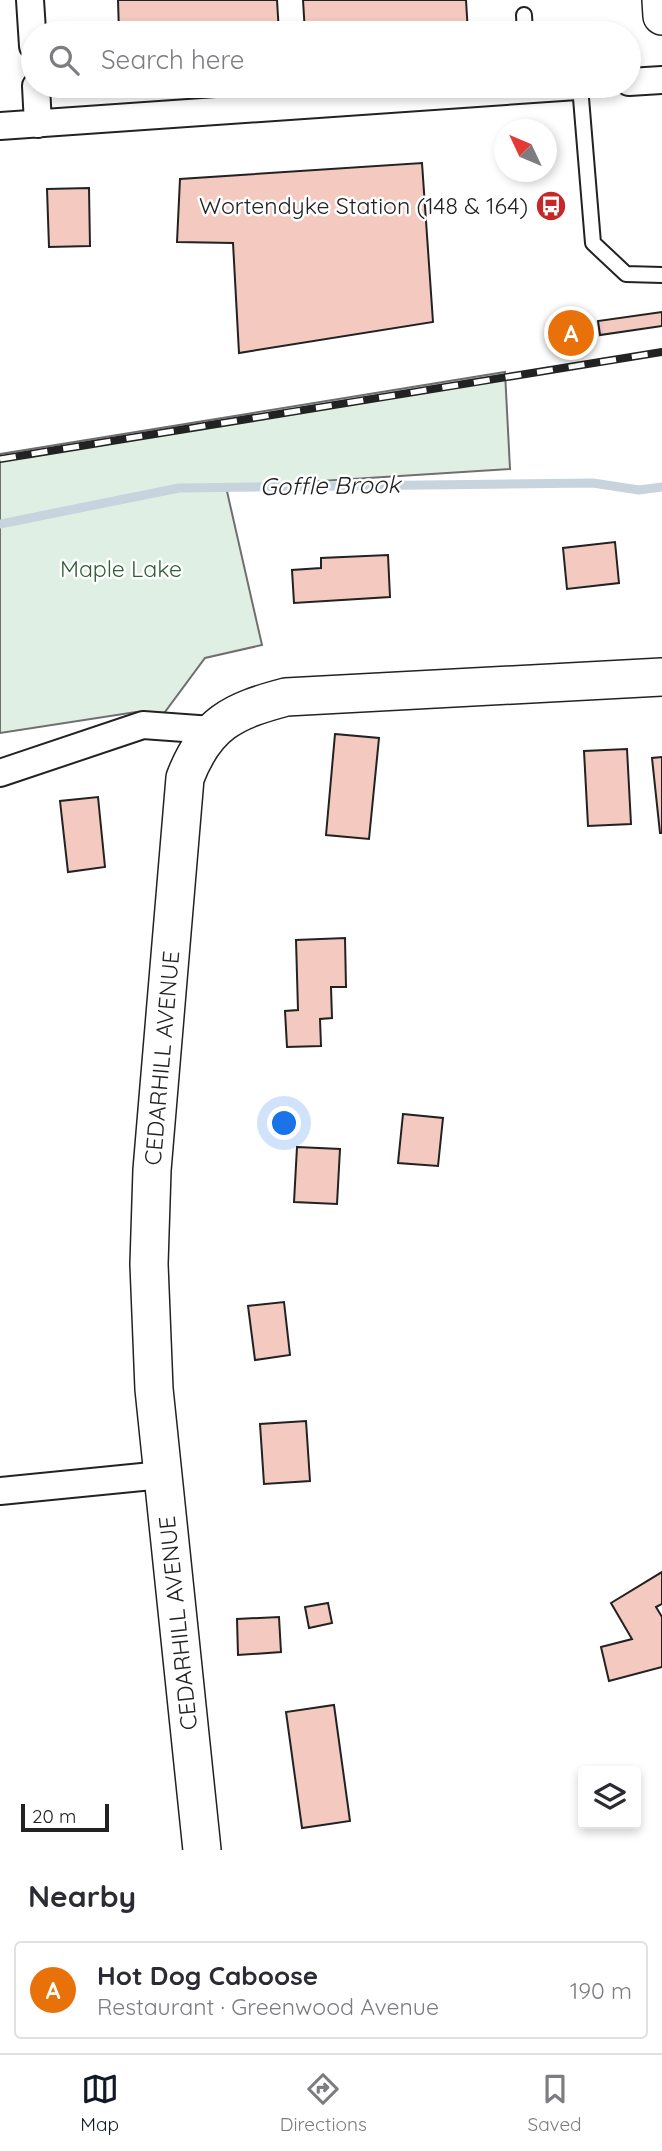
<!DOCTYPE html>
<meta charset="utf-8">
<style>
body{margin:0;font-family:Quicksand,sans-serif;background:#f2f2f3;color:#2b2b33}
.controls{position:absolute;right:21px;bottom:21px;display:grid;overflow:hidden;border-radius:7px;box-shadow:0 4px 10px #0003}
.controls button{width:63px;height:63px;display:grid;place-items:center;padding:0;border:0;border-bottom:2px solid #e1e1e2;background:#fff;color:#2b2b33;font:35px sans-serif}
.compass{position:absolute;left:494px;top:119px;width:63px;height:63px;border-radius:50%;background:#fff;box-shadow:0 4px 10px #0003;rotate:314deg}
.scale{position:absolute;left:21px;bottom:18px;width:88px;box-sizing:border-box;padding-left:7px;border:4px solid #222;border-top:0;font-size:19px;line-height:24px;white-space:nowrap;color:#222;-webkit-text-stroke:5px #fff;paint-order:stroke}
.you{position:absolute;left:285px;top:1124px;width:24px;height:24px;margin:-18px;border:5px solid #fff;border-radius:50%;background:#1a73e8;box-shadow:0 0 0 10px #1a73e833}
.badge{display:grid;place-items:center;width:46px;height:46px;border-radius:50%;background:#111827;color:#fff;font-size:23px;font-weight:700}
.pin{position:absolute;translate:-50% -50%;border:4px solid #fff;box-shadow:0 2px 7px #0006}
.list{margin:0;padding:0;list-style:none}
h2{display:flex;justify-content:space-between;align-items:center;height:91px;margin:0;padding:0 28px;font-size:30px}
h2 small{font-size:23px;font-weight:400;color:#7c7c81}
.list li{display:grid;grid-template-columns:46px 1fr auto;gap:21px;align-items:center;box-sizing:border-box;height:98px;margin:0 14px 14px;padding:0 14px;border:2px solid #e1e1e2;border-radius:7px}
.list b{display:block;font-size:26px;white-space:nowrap}
.list p{margin:0;font-size:23px;white-space:nowrap;color:#7c7c81}
.list em{font-size:23px;font-style:normal;color:#7c7c81}
.icon{flex:none;width:38px;height:38px;fill:none;stroke:currentColor;stroke-width:2;stroke-linecap:round;stroke-linejoin:round}
.map{position:relative;flex:none;width:662px;height:1850px;overflow:hidden}
.search{position:absolute;background:#fff;box-shadow:0 4px 10px #0003;left:21px;right:21px;top:21px;height:77px;display:flex;align-items:center;gap:18px;box-sizing:border-box;padding:0 24px;border-radius:38px;color:#7c7c81;font-size:26px}
.sheet{height:203px;background:#fff}
nav{display:flex;justify-content:space-around;align-items:center;box-sizing:border-box;height:98px;border-top:2px solid #e1e1e2;background:#fff;font-size:19px;color:#7c7c81}
nav a{display:grid;justify-items:center;gap:4px}
nav .on{color:#111827}
.map>svg:first-child{display:block}
.green{fill:#e0efe3;stroke:#6f6f6f;stroke-width:2}
.lines{fill:none;stroke-linecap:round;stroke-linejoin:round}
.stream{stroke:#c7d3dd;stroke-width:9}
.building{fill:#f3c9c0;stroke:#222;stroke-width:2}
.lane-casing{stroke:#222;stroke-width:18}
.street-casing{stroke:#222;stroke-width:30}
.secondary-casing{stroke:#222;stroke-width:40}
.lane{stroke:#fff;stroke-width:14}
.street{stroke:#fff;stroke-width:26}
.secondary{stroke:#fff;stroke-width:37}
.rail-casing{stroke:#222;stroke-width:8}
.rail{stroke:#fff;stroke-width:5;stroke-dasharray:16;stroke-linecap:butt}
.labels{text-anchor:middle;stroke-width:5;stroke-linejoin:round;paint-order:stroke}
.poi-label{font-size:23px;fill:#222;stroke:#fff;text-anchor:end}
.park-label{font-size:23px;fill:#2f5e38;stroke:#fff}
.street-label{font-size:23px;fill:#222;stroke:#fff}
.water-label{font-size:24px;font-style:italic;fill:#222;stroke:#fff}
</style>
<div class="map">
<svg width="662" height="1850" viewBox="0 0 662 1850">
<rect width="100%" height="100%" fill="#fff"/>
<path class="green" d="M505 372 510 469 226 487 262 645 205 658 159 720 136 712 0 733V454Z"/>
<g class="lines">
<path class="stream" d="M0 524 179 488 593 483 639 490 662 487"/>
</g>
<path class="building" d="M118 0H277L279 33H119Z
M303 0H466L468 33H305Z
M422 163 433 322 239 353 233 243 177 242 180 179Z
M89 188 90 246 49 247 47 189Z
M662 312V326L600 335 598 321Z
M593 323 595 336 549 343 547 330Z
M615 542 619 583 567 589 563 548Z
M388 555 390 597 294 603 292 570 321 568V558Z
M335 734 379 738 369 839 326 835Z
M627 749 631 824 588 826 584 751Z
M662 757V833H660L652 758Z
M98 797 105 867 68 872 60 801Z
M345 938 346 987H331L332 1018 320 1019 321 1046 287 1047 285 1011 298 1010 296 940Z
M403 1114 443 1118 438 1166 398 1163Z
M297 1147 340 1149 337 1204 294 1202Z
M284 1302 290 1355 255 1360 248 1306Z
M306 1421 310 1481 264 1484 260 1424Z
M662 1572V1604L656 1607 662 1617V1667L609 1681 601 1647 632 1639 611 1603Z
M328 1603 332 1623 309 1628 305 1607Z
M279 1617 281 1652 238 1655 237 1619Z
M334 1705 350 1821 302 1828 286 1712Z"/>
<g class="lines">
<g class="lane-casing">
<path id="lane" d="M524 15 525 33
M580 86 593 243 626 274 662 275"/>
</g>
<g class="street-casing">
<path id="street" d="M30 0 33 46
M629 82 662 80
M36 86 38 124
M0 126 577 86
M0 773 143 725 212 730
M0 1491 162 1475"/>
</g>
<g class="secondary-casing">
<path id="secondary" d="M661 0 662 16
M202 1850 154 1389 149 1264 152 1170 185 778C206 723 233 711 286 697L662 677"/>
</g>
<use href="#lane" class="lane"/>
<use href="#street" class="street"/>
<use href="#secondary" class="secondary"/>
<g class="rail-casing">
<path id="rail" d="M0 459 662 352"/>
</g>
<use href="#rail" class="rail"/>
</g>
<defs>
<g id="bus-disc" transform="scale(1.575)"><circle r="9.5" fill="#c62828" stroke="#fff"/><path d="M-5-6H5V4H4V6H2V4H-2V6H-4V4H-5ZM-3.5-4V0h7V-4ZM-3.5 1.2v1.5H-2V1.2ZM2 1.2v1.5H3.5V1.2Z" fill="#fff"/></g>
</defs>
<g fill-rule="evenodd">
<use href="#bus-disc" x="551" y="206"/>
</g>
<g class="labels">
<g class="poi-label">
<text x="528" y="214">Wortendyke Station (148 &amp; 164)</text>
</g>
<g class="park-label">
<text x="121" y="577">Maple Lake</text>
</g>
<g class="street-label">
<text transform="translate(162 1058) rotate(-85)" y="8">CEDARHILL AVENUE</text>
<text transform="translate(178 1623) rotate(-96)" y="8">CEDARHILL AVENUE</text>
</g>
<g class="water-label">
<text transform="translate(330 486) rotate(-1)" y="8">Goffle Brook</text>
</g>
</g>
</svg>
<div class="controls">
<button><svg class="icon" aria-label="layers" viewBox="0 0 24 24"><path d="M12 4l9 5-9 5-9-5zM3 14l9 5 9-5"/></svg></button>
</div>
<svg class="compass" viewBox="-18 -18 36 36"><path d="M0-13l5 13h-10z" fill="#e53935"/><path d="M0 13l5-13h-10z" fill="#7c7c81"/></svg>
<div class="scale">20 m</div>
<div class="you"></div>
<div class="pin badge" style="left:571px;top:333px;background:#e8710a">A</div>
<div class="search"><svg class="icon" aria-label="search" viewBox="0 0 24 24"><circle cx="10" cy="10" r="6"/><path d="M15 15l6 6"/></svg>Search here</div>
</div>
<section class="sheet">
<h2>Nearby<small></small></h2>
<ul class="list">
<li><span class="badge" style="background:#e8710a">A</span><div><b>Hot Dog Caboose</b><p>Restaurant · Greenwood Avenue</p></div><em>190 m</em></li>
</ul>
</section>
<nav>
<a class="on"><svg class="icon" aria-label="map" viewBox="0 0 24 24"><path d="M3 6l6-2 6 2 6-2v14l-6 2-6-2-6 2zM9 4v14M15 6v14"/></svg>Map</a>
<a><svg class="icon" aria-label="directions" viewBox="0 0 24 24"><path d="M12 3l9 9-9 9-9-9zM9 14v-3h6M13 9l2 2-2 2"/></svg>Directions</a>
<a><svg class="icon" aria-label="saved" viewBox="0 0 24 24"><path d="M7 4h10v16l-5-4-5 4z"/></svg>Saved</a>
</nav>
